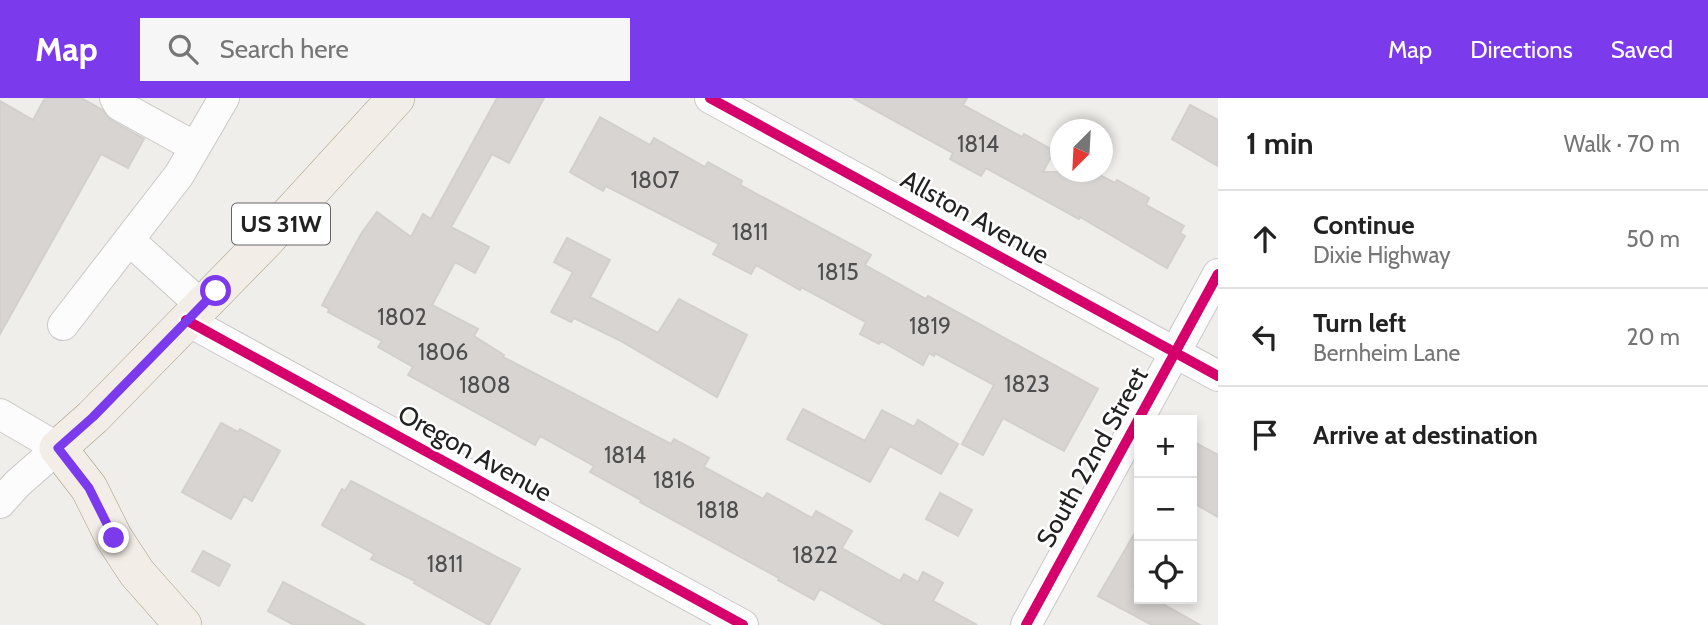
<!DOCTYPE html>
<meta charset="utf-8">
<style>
body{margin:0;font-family:Cabin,sans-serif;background:#f6f6f6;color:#222}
.controls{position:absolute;right:21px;bottom:21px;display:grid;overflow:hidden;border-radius:0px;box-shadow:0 4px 10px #0003}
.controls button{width:63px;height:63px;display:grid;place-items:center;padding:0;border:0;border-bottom:2px solid #e0e0e0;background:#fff;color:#222;font:35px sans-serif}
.compass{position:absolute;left:1050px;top:21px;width:63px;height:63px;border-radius:50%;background:#fff;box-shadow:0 4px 10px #0003;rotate:204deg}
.stop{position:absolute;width:21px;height:21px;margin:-16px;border:5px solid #7c3aed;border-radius:50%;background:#fff}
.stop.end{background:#7c3aed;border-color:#fff;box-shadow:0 2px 7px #0008}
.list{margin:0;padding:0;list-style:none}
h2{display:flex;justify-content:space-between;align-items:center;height:91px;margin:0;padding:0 28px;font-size:30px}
h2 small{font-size:23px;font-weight:400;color:#767676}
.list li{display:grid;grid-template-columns:46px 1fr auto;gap:21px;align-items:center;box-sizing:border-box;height:98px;padding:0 28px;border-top:2px solid #e0e0e0}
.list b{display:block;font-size:26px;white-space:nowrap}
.list p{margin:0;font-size:23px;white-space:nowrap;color:#767676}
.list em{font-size:23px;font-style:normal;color:#767676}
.icon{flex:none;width:38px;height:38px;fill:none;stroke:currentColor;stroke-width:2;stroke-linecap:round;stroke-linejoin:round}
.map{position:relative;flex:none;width:1218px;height:527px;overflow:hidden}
header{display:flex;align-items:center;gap:42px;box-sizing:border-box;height:98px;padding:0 35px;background:#7c3aed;color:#fff}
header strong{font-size:33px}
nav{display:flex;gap:38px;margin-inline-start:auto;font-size:24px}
.search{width:490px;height:63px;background:#f6f6f6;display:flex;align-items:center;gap:18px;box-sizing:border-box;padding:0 24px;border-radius:0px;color:#767676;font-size:26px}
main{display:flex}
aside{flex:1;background:#fff}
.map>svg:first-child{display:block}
.building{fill:#d7d4d2;stroke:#d3d0cc;stroke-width:2}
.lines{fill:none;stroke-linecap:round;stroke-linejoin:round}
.minor-casing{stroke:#c9c8c7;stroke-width:32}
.major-casing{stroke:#a79c86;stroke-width:38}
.minor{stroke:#fdfcfc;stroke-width:30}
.major{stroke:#f3ede7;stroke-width:37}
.cycleway-casing{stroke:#fff;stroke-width:15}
.cycleway{stroke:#d6006c;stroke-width:10}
.route{stroke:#7c3aed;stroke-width:9}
.labels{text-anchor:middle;stroke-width:5;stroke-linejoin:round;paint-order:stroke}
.number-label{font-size:23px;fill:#4f4e4e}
.shield{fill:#fff;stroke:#646464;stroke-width:2}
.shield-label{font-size:24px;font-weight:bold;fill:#222}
.street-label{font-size:26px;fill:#222;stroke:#fff}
</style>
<header>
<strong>Map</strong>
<div class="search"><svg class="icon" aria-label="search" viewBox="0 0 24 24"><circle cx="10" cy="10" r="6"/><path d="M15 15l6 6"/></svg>Search here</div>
<nav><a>Map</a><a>Directions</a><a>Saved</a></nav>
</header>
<main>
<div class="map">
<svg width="1218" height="527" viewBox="0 0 1218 527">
<rect width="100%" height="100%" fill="#f0eeeb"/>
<path class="building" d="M45 0H81L101 11 111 22 144 41 128 70 101 56 0 236V3L33 22Z
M497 0H544L509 65 492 56 451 129 489 149 475 175 455 164 432 207 478 231 474 238 504 257 503 259 671 346 674 341 709 360 704 369 763 401 767 395 812 420 816 413 852 433 842 450 900 483 904 476 918 484 923 474 943 485 933 503 977 527H885L820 491 814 502 778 482 779 480 640 404 641 402 590 374 594 368 540 338 535 347 408 277 413 269 378 249 382 243 328 214 329 211 322 207 361 136 377 114 411 139 423 116 431 121Z
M853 0H967L963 7 1022 39 1024 36 1054 53 1043 74H1094L1115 85 1117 82 1149 100 1146 107 1184 128 1180 135 1185 138 1167 170 1080 119 1079 121 986 70 981 78 950 61 953 55Z
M1190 7 1218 22V68L1172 41Z
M600 19 650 47 654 40 705 69 708 64 742 83 740 87 871 157 865 167 926 201 928 198 957 214 1098 291 1064 353 1003 320 983 357 962 346 994 287 935 255 934 258 929 255 923 267 881 243 879 246 860 236 866 224 801 189 800 192 756 167 751 176 713 156 719 146 606 88 603 93 570 74Z
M567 140 610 162 590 199 658 235 679 201 747 237 717 299 619 242 574 220 571 224 551 214 573 174 554 164Z
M803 311 865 343 882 312 914 329 918 322 958 346 941 376 890 348 870 384 787 341Z
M221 325 238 334 240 331 280 353 252 403 244 398 231 421 182 394Z
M1192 343 1218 357V419L1192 404Z
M351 383 520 471 489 527 414 485 415 483 371 461 374 456 322 427 342 391 345 393Z
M940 395 972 412 958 438 926 421Z
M1139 428V477L1133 489 1139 492V501H1154L1200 527H1152L1098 498Z
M203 453 230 467 219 488 192 473Z
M283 484 365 527H294L268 513Z"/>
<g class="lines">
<g class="minor-casing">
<path id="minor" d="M115 0 119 7 195 49
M710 0 1218 278
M129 142 201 207
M186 222 743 527
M63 227 179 77 224 0
M0 316 58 350 17 386 0 405
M1026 527 1218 176"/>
</g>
<g class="major-casing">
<path id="major" d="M183 527 137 475 114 440 89 390 58 350 93 319 266 142 396 0"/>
</g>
<use href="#minor" class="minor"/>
<use href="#major" class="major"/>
<g class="cycleway-casing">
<path id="cycleway" d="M710 0 1218 278
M186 222 743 527
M1026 527 1218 176"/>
</g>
<use href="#cycleway" class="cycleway"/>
</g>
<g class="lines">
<path class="route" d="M114 440 89 390 58 350 93 319 216 193"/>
</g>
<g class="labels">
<g class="number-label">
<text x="978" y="54">1814</text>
<text x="655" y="90">1807</text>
<text x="750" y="142">1811</text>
<text x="838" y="182">1815</text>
<text x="402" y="227">1802</text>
<text x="930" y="236">1819</text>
<text x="443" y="262">1806</text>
<text x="1027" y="294">1823</text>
<text x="485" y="295">1808</text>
<text x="625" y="365">1814</text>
<text x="674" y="390">1816</text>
<text x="718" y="420">1818</text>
<text x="815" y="465">1822</text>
<text x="445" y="474">1811</text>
</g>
<rect class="shield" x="232" y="105.5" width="98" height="41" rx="5"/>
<g class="shield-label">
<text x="281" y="134">US 31W</text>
</g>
<g class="street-label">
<text transform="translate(975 119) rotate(29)" y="9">Allston Avenue</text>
<text transform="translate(475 355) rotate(29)" y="9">Oregon Avenue</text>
<text transform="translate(1092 359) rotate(-61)" y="9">South 22nd Street</text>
</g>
</g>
</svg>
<div class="controls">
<button>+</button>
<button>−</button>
<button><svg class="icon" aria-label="locate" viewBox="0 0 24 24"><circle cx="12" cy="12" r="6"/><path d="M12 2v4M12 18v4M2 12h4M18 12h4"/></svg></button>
</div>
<svg class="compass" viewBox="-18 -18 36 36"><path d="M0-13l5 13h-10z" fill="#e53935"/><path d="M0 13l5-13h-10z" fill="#767676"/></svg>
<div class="stop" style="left:216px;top:193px"></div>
<div class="stop end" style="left:114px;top:440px"></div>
</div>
<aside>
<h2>1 min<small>Walk · 70 m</small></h2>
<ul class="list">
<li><svg class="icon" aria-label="ahead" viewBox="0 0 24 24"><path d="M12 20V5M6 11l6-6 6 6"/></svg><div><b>Continue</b><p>Dixie Highway</p></div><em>50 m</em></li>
<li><svg class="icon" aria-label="left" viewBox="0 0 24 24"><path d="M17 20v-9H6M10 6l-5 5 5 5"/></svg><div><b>Turn left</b><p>Bernheim Lane</p></div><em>20 m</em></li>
<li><svg class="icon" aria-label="arrive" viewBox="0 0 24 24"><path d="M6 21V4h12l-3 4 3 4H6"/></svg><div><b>Arrive at destination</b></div></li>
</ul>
</aside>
</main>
